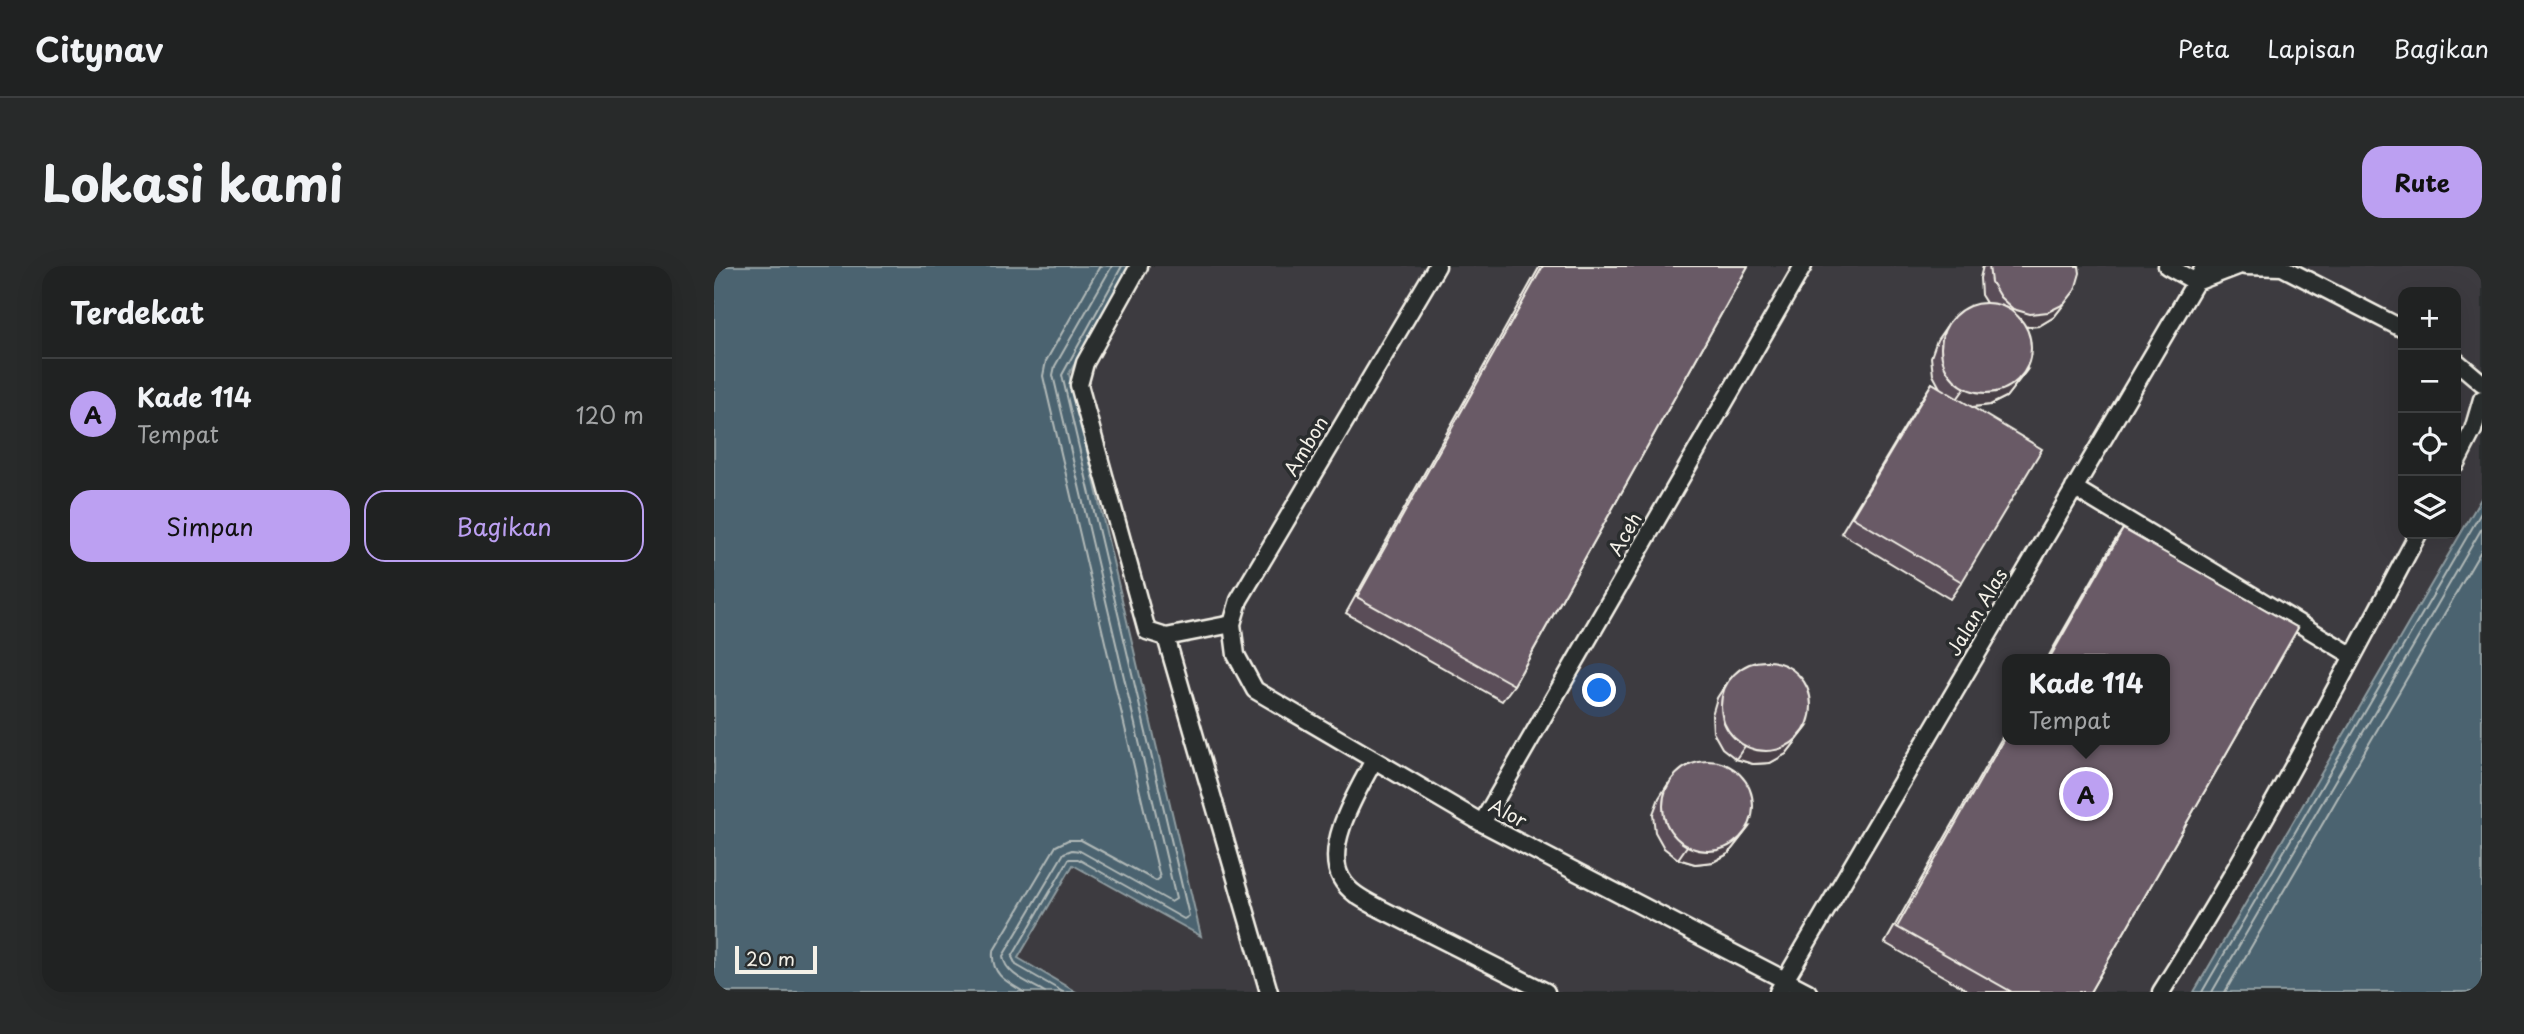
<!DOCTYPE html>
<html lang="id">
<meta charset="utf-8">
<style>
body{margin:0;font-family:"Playpen Sans",sans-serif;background:#282a2a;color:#f1f3f6}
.controls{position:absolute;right:21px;top:21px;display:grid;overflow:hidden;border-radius:14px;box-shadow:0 7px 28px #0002}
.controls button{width:63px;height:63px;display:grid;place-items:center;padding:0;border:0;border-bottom:2px solid #3d3f40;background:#202222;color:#f1f3f6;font:35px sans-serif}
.scale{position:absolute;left:21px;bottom:18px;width:82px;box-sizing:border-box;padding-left:7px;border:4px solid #f4f1e8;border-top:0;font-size:19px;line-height:24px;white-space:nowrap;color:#f4f1e8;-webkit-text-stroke:5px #2a2d2e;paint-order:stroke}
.you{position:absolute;left:886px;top:425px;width:24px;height:24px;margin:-18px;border:5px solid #fff;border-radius:50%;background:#1a73e8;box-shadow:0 0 0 10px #1a73e833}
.badge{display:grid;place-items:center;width:46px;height:46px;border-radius:50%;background:#bca0f2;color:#111;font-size:23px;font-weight:700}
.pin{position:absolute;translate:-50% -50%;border:4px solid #fff;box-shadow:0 2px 7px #0006}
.popup{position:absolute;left:1288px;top:388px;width:168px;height:91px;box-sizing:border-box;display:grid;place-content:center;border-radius:14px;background:#202222;filter:drop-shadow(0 2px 5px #0005);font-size:23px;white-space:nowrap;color:#a2a4a5}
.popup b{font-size:26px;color:#f1f3f6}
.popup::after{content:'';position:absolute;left:50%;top:100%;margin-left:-14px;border:14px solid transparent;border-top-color:#202222}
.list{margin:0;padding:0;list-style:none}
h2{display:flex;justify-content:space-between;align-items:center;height:91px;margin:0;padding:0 28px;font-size:30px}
h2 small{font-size:23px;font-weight:400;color:#a2a4a5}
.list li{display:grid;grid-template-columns:46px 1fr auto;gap:21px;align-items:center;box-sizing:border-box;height:112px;padding:0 28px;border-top:2px solid #3d3f40}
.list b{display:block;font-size:26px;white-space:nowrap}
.list p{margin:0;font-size:23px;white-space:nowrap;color:#a2a4a5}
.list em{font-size:23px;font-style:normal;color:#a2a4a5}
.actions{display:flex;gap:14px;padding:21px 28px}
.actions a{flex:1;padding:16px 0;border:2px solid #bca0f2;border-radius:21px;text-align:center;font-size:24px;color:#bca0f2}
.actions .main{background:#bca0f2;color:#111}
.icon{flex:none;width:38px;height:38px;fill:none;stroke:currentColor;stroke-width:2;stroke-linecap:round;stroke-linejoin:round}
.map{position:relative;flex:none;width:1768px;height:726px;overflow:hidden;border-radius:21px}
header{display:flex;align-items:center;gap:42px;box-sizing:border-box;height:98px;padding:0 35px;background:#202222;border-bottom:2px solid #3d3f40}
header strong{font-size:33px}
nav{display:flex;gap:38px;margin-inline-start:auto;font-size:24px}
.intro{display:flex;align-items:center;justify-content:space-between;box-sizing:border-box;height:168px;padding:0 42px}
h1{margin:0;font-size:49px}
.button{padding:18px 32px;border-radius:21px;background:#bca0f2;color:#111;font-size:24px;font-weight:700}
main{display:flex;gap:42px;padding:0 42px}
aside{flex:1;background:#202222;border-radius:21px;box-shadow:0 7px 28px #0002}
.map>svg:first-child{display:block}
.built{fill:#3d3a3f;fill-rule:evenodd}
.water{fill:#4c6470;stroke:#8f9ca0;stroke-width:2}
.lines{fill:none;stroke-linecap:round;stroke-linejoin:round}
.shore{stroke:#b1b9b8;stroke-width:2}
.service-casing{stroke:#f4f1e8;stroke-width:21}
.service{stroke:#2a2d2e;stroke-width:16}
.wall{fill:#5a4d58;stroke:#f4f1e8;stroke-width:2}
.shaded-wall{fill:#4a3f47;stroke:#f4f1e8;stroke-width:2}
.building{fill:#695a66;stroke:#f4f1e8;stroke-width:2}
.labels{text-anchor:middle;stroke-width:7;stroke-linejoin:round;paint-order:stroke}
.street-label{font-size:19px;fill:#f4f1e8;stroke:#2a2d2e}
</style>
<header>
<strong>Citynav</strong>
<nav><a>Peta</a><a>Lapisan</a><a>Bagikan</a></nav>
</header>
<div class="intro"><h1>Lokasi kami</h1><a class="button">Rute</a></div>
<main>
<aside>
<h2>Terdekat<small></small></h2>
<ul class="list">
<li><span class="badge">A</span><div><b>Kade 114</b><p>Tempat</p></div><em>120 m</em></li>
</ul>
<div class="actions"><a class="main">Simpan</a><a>Bagikan</a></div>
</aside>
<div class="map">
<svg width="1768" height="726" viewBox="0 0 1768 726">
<rect width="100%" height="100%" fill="#2a2d2e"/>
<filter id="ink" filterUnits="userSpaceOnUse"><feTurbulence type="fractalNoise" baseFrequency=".0143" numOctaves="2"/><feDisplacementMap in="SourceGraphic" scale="14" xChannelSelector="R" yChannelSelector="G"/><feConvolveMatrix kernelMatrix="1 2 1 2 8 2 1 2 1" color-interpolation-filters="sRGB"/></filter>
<g filter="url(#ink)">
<path class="built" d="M416 0H1768V231L1480 726H363L304 692 359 599 487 670 355 108ZM1689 26H1742V268H1689ZM1293 393H1451V474H1293Z"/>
<path class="water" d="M0 0H416L355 108 487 670 359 599 304 692 362 726H0Z
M1768 231V726H1480Z"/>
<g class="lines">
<path class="shore" d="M310 726C293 716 277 709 279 686L342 580 354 574H367L442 615 446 612 329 110 332 95 386 0
M331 726C316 717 291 709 289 690L350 587 358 584 366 585 457 636 462 633 339 109 341 100 398 0
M349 726 302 699 298 691 355 593H364L470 653 475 650 348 109 408 0
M1488 726 1768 245
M1498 726 1768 262
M1511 726 1768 283"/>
<g class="service-casing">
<path id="service" d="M425 0 371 97 365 119 433 365 452 371 518 358
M723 0 525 334 518 358 522 389 541 424 768 557 1094 726
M1453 0 1482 16 1524 0
M1531 0 1568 1 1689 63
M1742 95 1768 117
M1742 197 1759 164 1768 133
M1360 222 1639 390
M452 371 555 726
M660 494C645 523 609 579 627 612 635 627 650 634 665 642L832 726
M768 557 1089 0
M1064 726 1491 0
M1447 726C1541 578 1622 422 1704 268"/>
</g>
<use href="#service" class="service"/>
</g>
<path class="wall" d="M826 0H1034L800 419 788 435 632 347Z
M1269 0H1365L1351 37 1340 51 1325 60 1311 61 1313 104 1303 117 1292 131 1276 139 1258 141 1248 316 1236 333 1127 267 1207 134 1218 117 1226 122 1219 109 1217 91 1223 74 1232 61 1272 37 1267 29 1266 12Z
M1409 263 1584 362 1376 726H1257L1171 677 1293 463V474H1451V393H1333L1398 279Z
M1012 418 1093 461 1072 488 1056 497 1039 498 1022 493 1008 482 999 466 998 449 1003 432Z
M954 518 1035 561 1014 588 999 596 981 598 964 593 950 582 941 566 939 548 945 532Z"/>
<path class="shaded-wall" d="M1361 24 1340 51 1325 60 1307 61 1290 56 1299 43Z
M1313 104 1292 131 1276 139 1258 141 1241 136 1251 122Z
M1093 461 1072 488 1056 497 1039 498 1022 493 1031 480Z
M1035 561 1014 588 999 596 981 598 964 593 973 580Z"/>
<path class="building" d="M829 0H1034L800 419 643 331Z
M1275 0H1365L1366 7 1361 24 1350 38 1334 46 1316 48 1299 43 1286 31 1277 16Z
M1227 82a45 45 0 1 1 90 0a45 45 0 1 1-90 0Z
M1218 117 1328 183 1248 316 1138 251Z
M1409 263 1584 362 1376 726H1298L1183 661 1293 467V474H1451V393H1335Z
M1007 440a45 45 0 1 1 90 0a45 45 0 1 1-90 0Z
M949 540a45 45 0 1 1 90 0a45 45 0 1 1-90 0Z"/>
</g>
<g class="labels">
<g class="street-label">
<text transform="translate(592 180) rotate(-59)" y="7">Ambon</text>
<text transform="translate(911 268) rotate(-60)" y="7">Aceh</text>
<text transform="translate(1263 346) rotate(-59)" y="7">Jalan Alas</text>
<text transform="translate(794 547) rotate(28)" y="7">Alor</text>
</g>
</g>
</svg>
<div class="controls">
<button>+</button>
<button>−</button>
<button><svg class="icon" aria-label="locate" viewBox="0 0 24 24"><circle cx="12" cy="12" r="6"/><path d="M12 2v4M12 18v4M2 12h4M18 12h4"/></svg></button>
<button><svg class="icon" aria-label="layers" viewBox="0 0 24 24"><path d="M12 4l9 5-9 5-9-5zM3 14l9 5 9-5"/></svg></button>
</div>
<div class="scale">20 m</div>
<div class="you"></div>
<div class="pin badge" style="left:1372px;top:528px">A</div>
<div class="popup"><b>Kade 114</b>Tempat</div>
</div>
</main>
